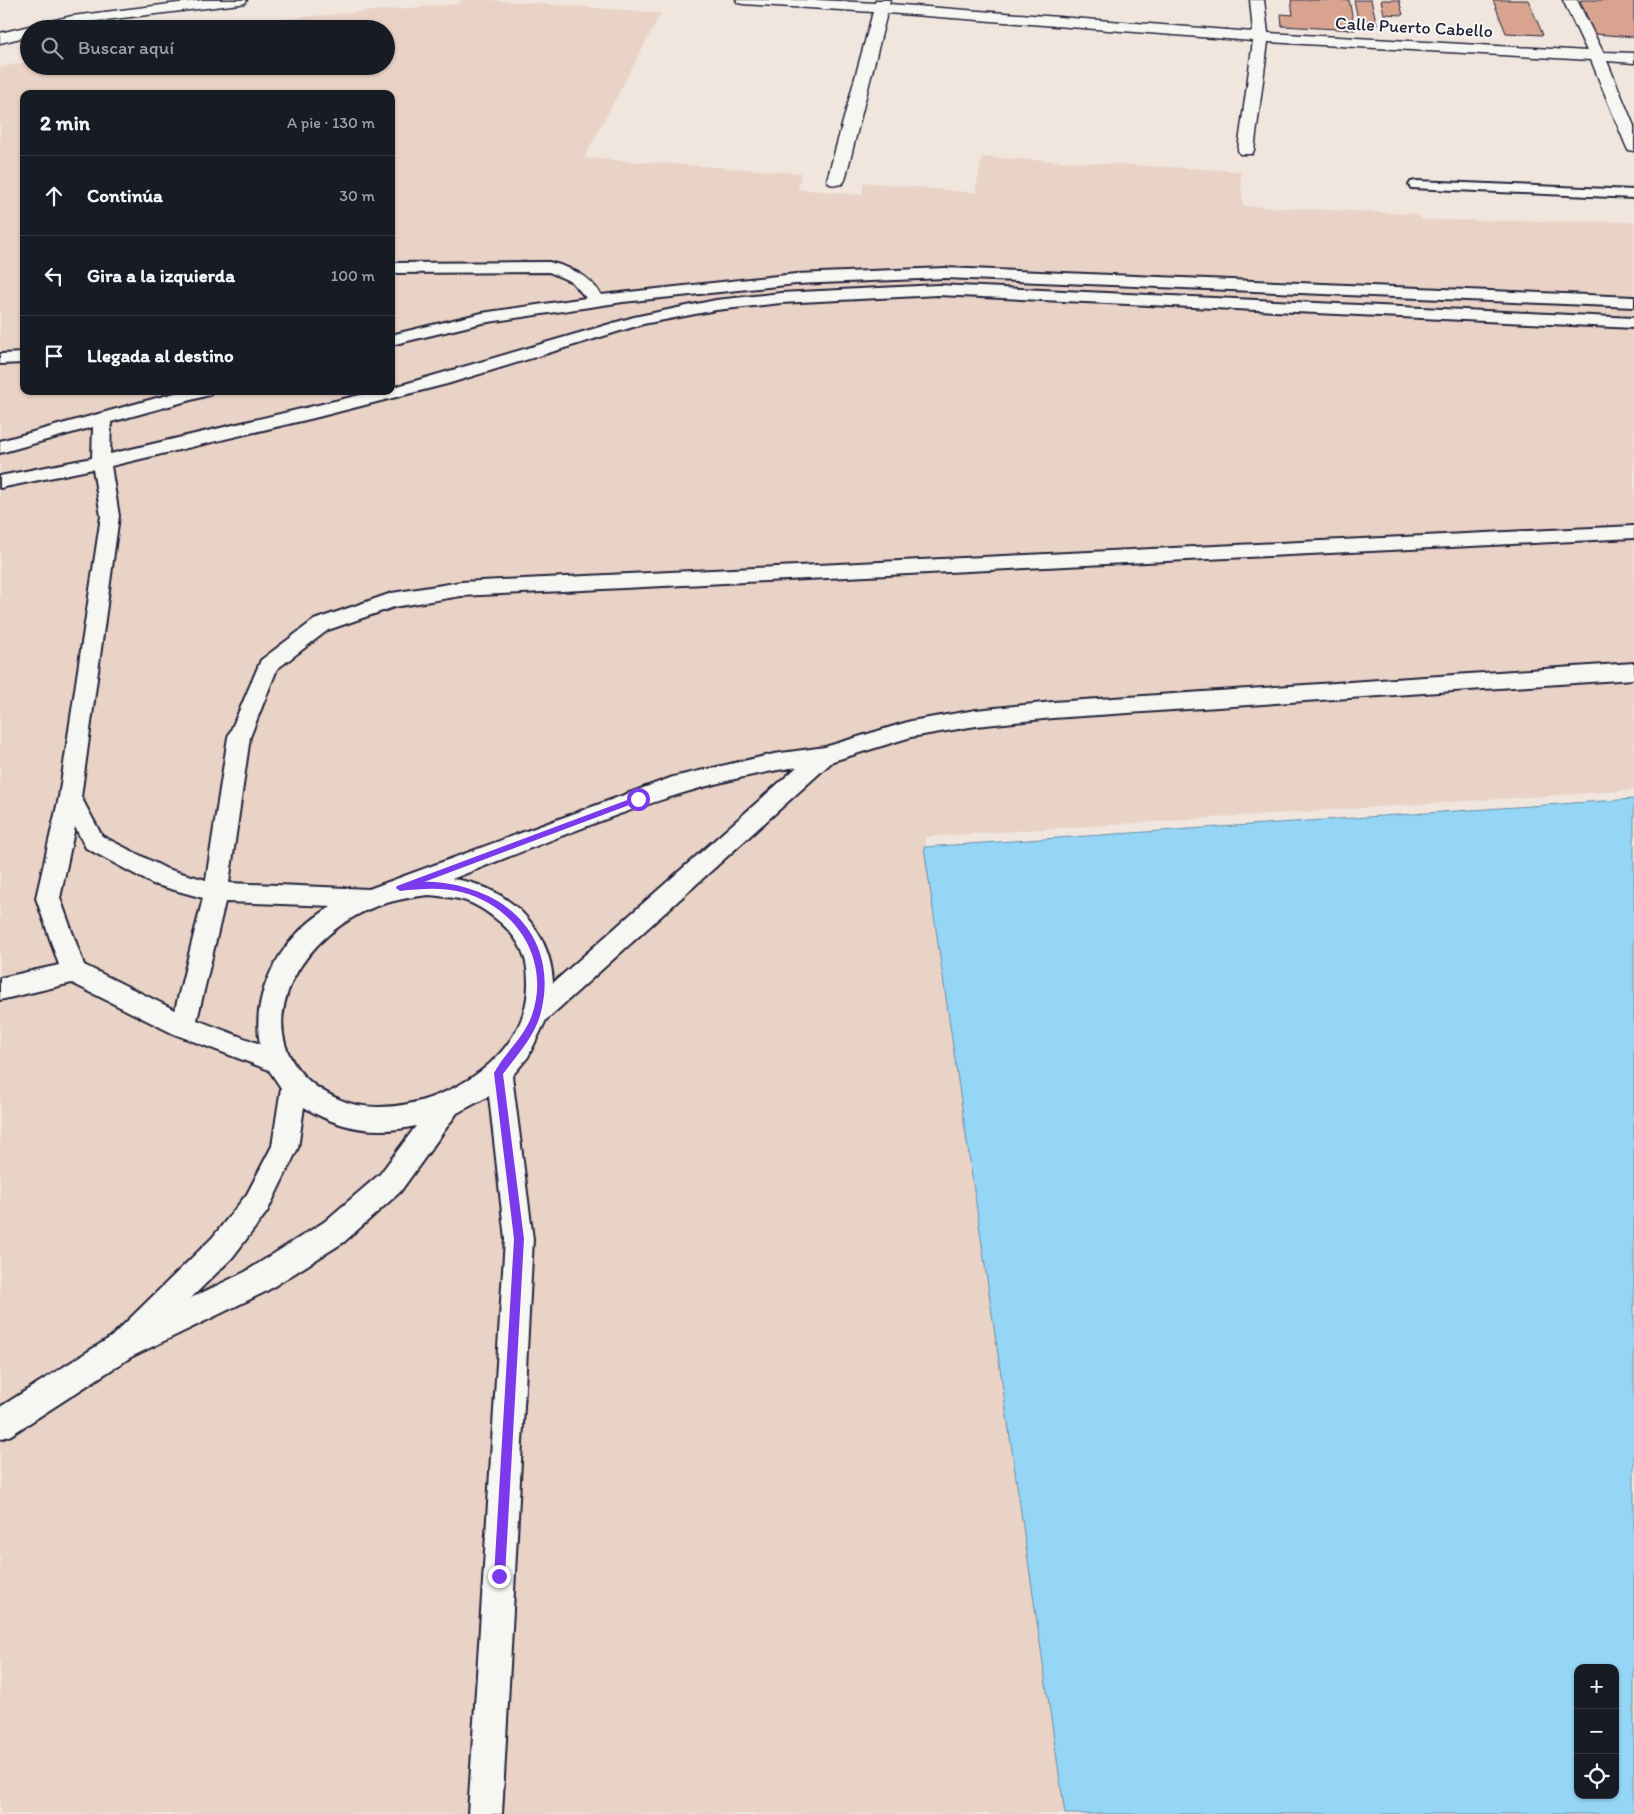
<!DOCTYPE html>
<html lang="es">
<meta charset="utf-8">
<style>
body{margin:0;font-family:Itim,sans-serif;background:#20242c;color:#f1f3f6}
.controls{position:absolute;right:15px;bottom:15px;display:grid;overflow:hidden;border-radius:10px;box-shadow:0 1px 4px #0004}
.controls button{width:45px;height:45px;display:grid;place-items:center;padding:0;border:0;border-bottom:1px solid #363941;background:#171b24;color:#f1f3f6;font:25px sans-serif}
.stop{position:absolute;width:15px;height:15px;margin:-11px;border:4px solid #7c3aed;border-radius:50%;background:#fff}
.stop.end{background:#7c3aed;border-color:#fff;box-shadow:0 1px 5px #0008}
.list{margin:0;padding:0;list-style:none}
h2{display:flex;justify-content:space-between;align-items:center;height:65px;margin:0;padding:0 20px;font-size:21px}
h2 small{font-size:16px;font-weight:400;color:#9ea1a6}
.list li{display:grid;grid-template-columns:32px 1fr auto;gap:15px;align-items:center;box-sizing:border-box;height:80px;padding:0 20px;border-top:1px solid #363941}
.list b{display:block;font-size:19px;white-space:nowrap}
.list em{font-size:16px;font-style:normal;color:#9ea1a6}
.icon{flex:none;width:28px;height:28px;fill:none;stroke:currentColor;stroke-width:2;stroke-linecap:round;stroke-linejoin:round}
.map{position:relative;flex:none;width:1634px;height:1814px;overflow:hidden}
.search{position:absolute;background:#171b24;box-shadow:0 1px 4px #0004;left:20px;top:20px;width:375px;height:55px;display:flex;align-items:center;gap:12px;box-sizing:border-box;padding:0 18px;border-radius:28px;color:#9ea1a6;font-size:19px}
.panel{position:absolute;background:#171b24;box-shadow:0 1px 4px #0004;left:20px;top:90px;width:375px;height:305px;border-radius:10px}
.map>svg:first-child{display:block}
.built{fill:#e9d2c6;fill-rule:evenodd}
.water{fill:#95d6f6;stroke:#678eab;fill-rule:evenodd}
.building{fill:#d9a48f;stroke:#22223b}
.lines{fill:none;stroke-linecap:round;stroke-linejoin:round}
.lane-casing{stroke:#22223b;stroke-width:4}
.street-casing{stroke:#22223b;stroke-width:3}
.lane{fill:#f6f6f2;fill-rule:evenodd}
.street{fill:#f6f6f2;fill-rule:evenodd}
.route{fill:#7c3aed}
.labels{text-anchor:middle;stroke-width:4;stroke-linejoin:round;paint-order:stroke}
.far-street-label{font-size:18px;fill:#22223b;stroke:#f6f6f2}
</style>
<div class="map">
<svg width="1634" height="1814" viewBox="0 0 1634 1814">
<rect width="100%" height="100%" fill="#f0e6de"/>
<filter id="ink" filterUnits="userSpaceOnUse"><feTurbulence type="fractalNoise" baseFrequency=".02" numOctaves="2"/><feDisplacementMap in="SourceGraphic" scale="10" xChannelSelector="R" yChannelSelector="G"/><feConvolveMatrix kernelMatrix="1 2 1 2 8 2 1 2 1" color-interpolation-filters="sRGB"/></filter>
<g filter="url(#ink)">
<path class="built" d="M461 0H491L661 13 584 158 801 173 798 189 862 195 864 182 975 193 982 157 1240 171 1243 206 1416 214 1422 220 1634 222V790L924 837 1078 1814H0V68L29 61V66H386V29H212L301 17 458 4ZM24 94H391V391H24Z"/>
<path class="water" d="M1634 799V1814H1065L924 847ZM1578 1668H1615V1795H1578Z"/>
<path class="building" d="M1291 0H1349L1355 30 1282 26 1281 14 1293 15Z
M1354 0H1371L1377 25 1359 24Z
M1381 0H1399L1403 15 1384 14Z
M1493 0H1528L1543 35 1506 33Z
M1580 0H1634V37L1594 34Z"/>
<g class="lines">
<g class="lane-casing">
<path id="lane" d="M1416 181 1634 190V198L1411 188 1409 185 1411 182Z
M549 262C572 268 588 275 601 295L796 274 945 268 1634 297V307L945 278 796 284 623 302 482 323 391 345V335L482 313 586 298 572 282 549 272 391 273V263Z
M938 285 1634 318V328L938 295 781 303 716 310 643 324 447 384 314 418 111 466 119 516 81 797 102 836 167 869 206 880 228 737 261 660 314 620 392 593 461 582 1634 526V538L461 596 394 607 328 630 277 669 250 737 229 883 369 889 673 777 774 754 825 747 911 721 976 710 1053 702 1634 663V679L1053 718 976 726 911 737 833 761 546 1020 528 1057 512 1076 533 1239 502 1814H468L505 1239 489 1096 457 1113 400 1192 344 1242 265 1292 131 1357 11 1435 0 1439V1407L111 1337 212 1238 247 1194 272 1146 281 1088 269 1070 174 1034 72 983 0 1000V978L59 965 36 898 59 797 101 516 93 469 0 488V476L92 458 93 427 0 453V441L182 391H212L209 395 111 422 110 454 377 391H391V388L634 317 716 300 781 293ZM797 767 553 983C551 928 506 885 452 879 564 836 678 784 797 767ZM75 827 86 848 153 884 203 898 175 1010 84 965 60 898ZM429 895C439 896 450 897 459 899 476 903 489 913 501 923 520 940 528 957 528 982 529 1048 466 1092 408 1104 388 1108 361 1109 341 1100 252 1063 274 972 341 925 369 905 396 899 429 895ZM225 902 333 906C285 932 250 989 260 1044L197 1020ZM304 1107C338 1129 376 1135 416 1126L380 1174 324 1222 245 1272 191 1298 232 1258 267 1212 298 1148Z
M24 353V363L0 364V354Z"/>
</g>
<g class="street-casing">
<path id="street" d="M203 0H247L245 3 240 4 72 24 56 29H29V36L0 43V33L72 16Z
M736 0H818L875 3 876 0H890L889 4 1253 32 1250 0H1264L1268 33 1587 51 1563 0H1577L1603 52 1634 53V63L1607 61 1634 126V151L1628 150 1626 146 1591 60 1268 42 1254 150 1252 154H1240L1238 150 1253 41 887 13 845 180 842 184 836 185 830 184 827 180 873 12 743 4 738 3Z"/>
</g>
<use href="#lane" class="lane"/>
<use href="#street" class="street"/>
</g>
</g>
<path class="route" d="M638 796 640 797V801L424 882C440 881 458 885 473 890 528 908 555 956 541 1012 535 1036 518 1054 503 1074L524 1239 505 1576 503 1580 499 1581 495 1580 494 1576 514 1239 494 1073C505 1052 524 1038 532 1015 551 960 516 906 461 892 440 887 421 889 400 891L396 888 397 886Z"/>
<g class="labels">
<g class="far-street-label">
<text transform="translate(1414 27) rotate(3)" y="6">Calle Puerto Cabello</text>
</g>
</g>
</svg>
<div class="controls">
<button>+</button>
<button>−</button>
<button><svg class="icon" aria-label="locate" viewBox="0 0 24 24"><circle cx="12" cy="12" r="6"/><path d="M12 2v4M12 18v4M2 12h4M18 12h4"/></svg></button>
</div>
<div class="stop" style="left:638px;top:799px"></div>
<div class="stop end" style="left:499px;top:1576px"></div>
<div class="search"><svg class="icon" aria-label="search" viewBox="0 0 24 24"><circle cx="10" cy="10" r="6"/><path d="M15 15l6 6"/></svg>Buscar aquí</div>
<section class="panel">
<h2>2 min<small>A pie · 130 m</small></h2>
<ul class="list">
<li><svg class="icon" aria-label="ahead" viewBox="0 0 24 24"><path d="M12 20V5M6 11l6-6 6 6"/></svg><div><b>Continúa</b></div><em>30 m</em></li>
<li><svg class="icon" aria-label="left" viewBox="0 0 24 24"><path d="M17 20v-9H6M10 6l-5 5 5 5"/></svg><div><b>Gira a la izquierda</b></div><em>100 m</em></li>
<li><svg class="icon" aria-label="arrive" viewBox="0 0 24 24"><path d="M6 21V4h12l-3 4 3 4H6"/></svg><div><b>Llegada al destino</b></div></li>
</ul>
</section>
</div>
